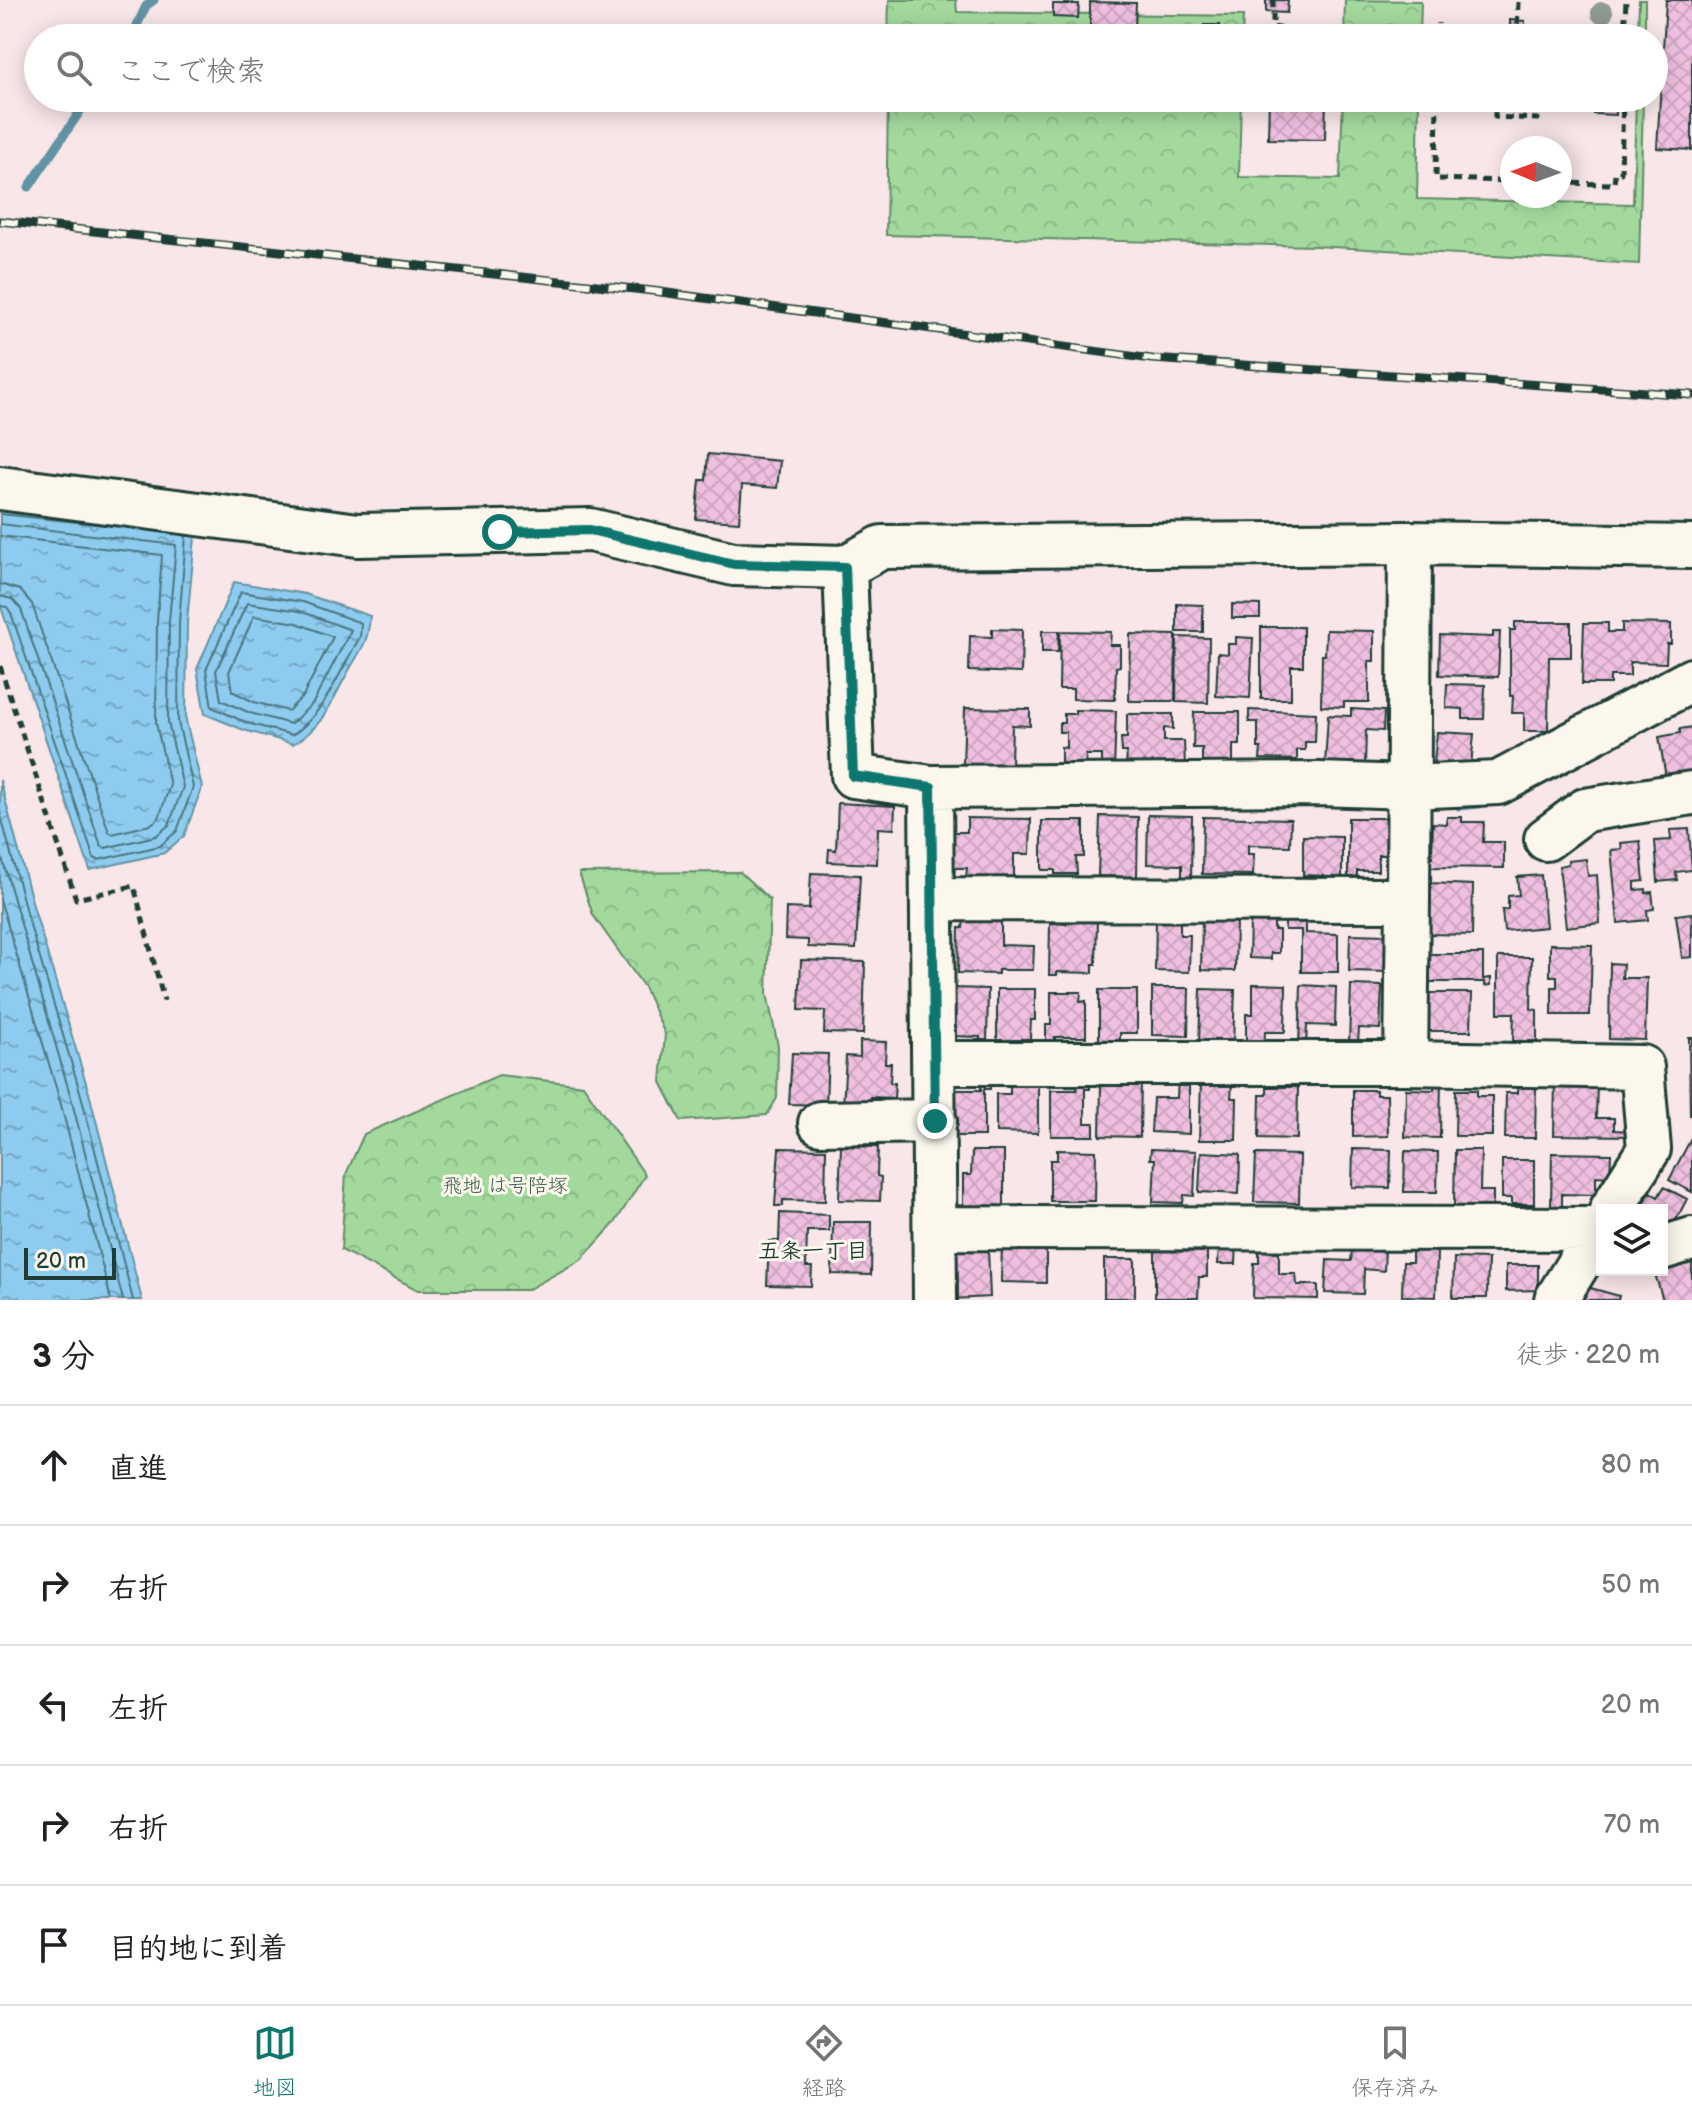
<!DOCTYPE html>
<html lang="ja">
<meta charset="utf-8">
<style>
body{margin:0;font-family:"Balsamiq Sans","Klee One",sans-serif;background:#f6f6f6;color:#202124}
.controls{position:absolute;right:24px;bottom:24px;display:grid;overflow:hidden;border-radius:0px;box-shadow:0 4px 20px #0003}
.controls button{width:72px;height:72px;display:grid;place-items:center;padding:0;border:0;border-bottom:2px solid #e0e0e0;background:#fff;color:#202124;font:40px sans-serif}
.compass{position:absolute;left:1500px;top:136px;width:72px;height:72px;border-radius:50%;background:#fff;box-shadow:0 4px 20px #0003;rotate:271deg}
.scale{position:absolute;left:24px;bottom:20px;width:92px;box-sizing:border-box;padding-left:8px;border:4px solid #1f3d34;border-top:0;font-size:22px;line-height:28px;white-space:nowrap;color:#1f3d34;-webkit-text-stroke:6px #fbf7ec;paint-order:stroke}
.stop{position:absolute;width:24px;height:24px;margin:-18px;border:6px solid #0f766e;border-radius:50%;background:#fff}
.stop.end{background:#0f766e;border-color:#fff;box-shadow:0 2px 8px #0008}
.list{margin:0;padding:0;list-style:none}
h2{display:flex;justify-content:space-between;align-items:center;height:104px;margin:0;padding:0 32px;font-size:34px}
h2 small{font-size:26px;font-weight:400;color:#757577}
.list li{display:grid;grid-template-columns:52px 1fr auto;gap:24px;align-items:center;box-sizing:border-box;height:120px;padding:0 32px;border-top:2px solid #e0e0e0}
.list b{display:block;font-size:30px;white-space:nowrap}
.list em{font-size:26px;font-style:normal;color:#757577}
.icon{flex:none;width:44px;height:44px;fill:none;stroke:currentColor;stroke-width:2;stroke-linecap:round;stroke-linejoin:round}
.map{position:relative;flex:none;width:1692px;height:1300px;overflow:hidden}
.search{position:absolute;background:#fff;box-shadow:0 4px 20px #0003;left:24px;right:24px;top:24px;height:88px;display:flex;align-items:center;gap:20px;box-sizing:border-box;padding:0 28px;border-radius:44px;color:#757577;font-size:30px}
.sheet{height:704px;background:#fff}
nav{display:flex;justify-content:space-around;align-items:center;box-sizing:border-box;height:112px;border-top:2px solid #e0e0e0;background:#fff;font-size:22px;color:#757577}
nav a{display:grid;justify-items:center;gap:4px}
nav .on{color:#0f766e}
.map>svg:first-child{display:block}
.forest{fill:url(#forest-crowns);stroke:#618b68;stroke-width:2}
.water{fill:url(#water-ripples);stroke:#6293a4;stroke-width:2}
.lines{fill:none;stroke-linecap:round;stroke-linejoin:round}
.shore{stroke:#4b767f;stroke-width:2}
.stream{stroke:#6293a4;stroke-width:9}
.building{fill:url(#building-cross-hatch);stroke:#1f3d34;stroke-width:2}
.minor-casing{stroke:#1f3d34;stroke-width:48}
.path{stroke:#1f3d34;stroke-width:5;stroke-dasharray:8 6;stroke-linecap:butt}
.minor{stroke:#fbf7ec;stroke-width:42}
.rail-casing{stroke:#1f3d34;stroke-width:9}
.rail{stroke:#fbf7ec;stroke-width:6;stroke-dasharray:18;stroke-linecap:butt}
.tree{fill:#8f9a91}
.route{stroke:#0f766e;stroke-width:10}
.labels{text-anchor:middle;stroke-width:6;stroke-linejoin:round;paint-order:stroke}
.park-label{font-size:20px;fill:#395c49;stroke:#fbf7ec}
.neighbourhood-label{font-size:22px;font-weight:bold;fill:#1f3d34;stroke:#fbf7ec}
</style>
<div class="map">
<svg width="1692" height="1300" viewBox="0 0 1692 1300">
<defs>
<pattern id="forest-crowns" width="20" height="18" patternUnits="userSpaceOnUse" patternTransform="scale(2)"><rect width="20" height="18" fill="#a3d99d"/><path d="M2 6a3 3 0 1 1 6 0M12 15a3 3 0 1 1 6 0" fill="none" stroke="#8cbb88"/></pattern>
<pattern id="water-ripples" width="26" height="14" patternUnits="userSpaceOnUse" patternTransform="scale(2)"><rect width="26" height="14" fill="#8eccef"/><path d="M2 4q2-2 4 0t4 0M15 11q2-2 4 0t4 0" fill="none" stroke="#73a7c2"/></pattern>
<pattern id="building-cross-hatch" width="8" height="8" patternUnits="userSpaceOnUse" patternTransform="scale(2)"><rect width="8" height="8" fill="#f0bfe0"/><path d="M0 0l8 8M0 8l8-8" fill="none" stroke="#cda5c1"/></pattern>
</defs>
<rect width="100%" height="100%" fill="#f8e6e8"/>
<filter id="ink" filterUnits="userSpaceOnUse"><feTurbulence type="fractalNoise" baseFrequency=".0125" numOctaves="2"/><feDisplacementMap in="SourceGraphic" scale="16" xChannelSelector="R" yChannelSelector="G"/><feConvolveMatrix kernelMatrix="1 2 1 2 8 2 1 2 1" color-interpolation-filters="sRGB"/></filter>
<g filter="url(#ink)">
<path class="forest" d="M889 0H956L957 12 1243 16 1242 38H888Z
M1345 0 1421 1 1420 38H1344Z
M1639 0H1645V38H1638Z
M888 98H1241L1239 177 1340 179 1343 98H1419L1417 199 1633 204 1636 98H1643L1639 264 1314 246 886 235Z
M740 872 770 900 767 994 778 1046 777 1098 767 1115 681 1121 661 1082 665 1034 644 987 593 915 579 873Z
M499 1075 583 1085 645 1175 615 1223 581 1260 527 1290H418L341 1250 346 1174 364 1134Z"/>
<path class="water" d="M0 506 196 527 187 622 186 721 202 787 184 836 164 853 90 870 0 604Z
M234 582 305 594 370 616C368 645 360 650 347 674 330 704 324 726 293 744L244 730 205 714 197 669Z
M0 780 34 909 89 1093 142 1300H0Z"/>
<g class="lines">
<path class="shore" d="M0 514 115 526
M0 524 176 545 169 621 168 722 183 787 169 825 156 836 105 848 101 846 21 609 12 599 0 596
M0 536 162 555 157 621 156 723 170 785 159 818 150 825 112 834 109 832 32 604 20 590 0 584
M241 592 303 602 361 623 360 637C342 667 322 718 292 735L247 723 212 707 206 670Z
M247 603 300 611 351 630 313 703 291 724 250 713 221 700 216 671Z
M0 606 7 607 11 613 94 858 98 860 160 846 177 831 193 787 178 722 179 622 186 536
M254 616 297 623 333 637 303 696 288 711 254 702 232 691 229 672Z
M0 812 26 912 81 1095 133 1300
M0 851 71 1098 123 1300
M0 899 60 1101 111 1300"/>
<path class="stream" d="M131 38 146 6 154 0
M29 187 89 98
M1459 806 1480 804"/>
</g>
<path class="building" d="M1266 0H1288L1287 13 1266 12Z
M1666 0H1692V150L1657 148Z
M1090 2 1136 3 1135 27 1090 26Z
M1053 4H1079L1078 18 1053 17Z
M1510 20 1525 21V38H1510Z
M1204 25H1220V33H1245V38H1204Z
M1269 98H1326L1325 140 1268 139Z
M1595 98H1616V115L1594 114Z
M708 454 780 461 777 488 742 485 739 522 696 519 700 480H706Z
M1177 604 1203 605V632H1177Z
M1232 604 1260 605V618H1232Z
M1515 622H1571V657H1549L1548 731H1524V713H1512L1513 696H1510V630H1515Z
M1584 623H1608V632H1622V623L1671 624V644H1667L1666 663 1630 662V676H1610V684H1582Z
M1261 627H1303V666H1291V699H1261Z
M992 629 1022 630 1021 673 969 671 970 636 992 637Z
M1326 630 1374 631V661H1369V702H1344V707L1321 706 1322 655H1325Z
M1042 631H1059L1058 652H1042Z
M1060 631 1111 632 1110 645H1120V666L1116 667 1115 700 1073 699V689H1059Z
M1493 632H1500L1498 677 1439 675 1440 635 1493 637Z
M1130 634 1176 635 1175 701H1129Z
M1177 637 1209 638 1208 703 1176 702Z
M1236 637 1253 638 1250 698 1216 696 1218 653 1228 654V644H1236Z
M1447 684 1485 685 1484 719H1463V709L1446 708Z
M965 708 1030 709V726L1012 725 1011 766 963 765Z
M1351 709 1384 711 1383 731 1366 730 1365 767 1325 765 1328 715 1351 716Z
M1075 710 1116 711 1114 772H1102V755H1086L1085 768 1061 767V747L1066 748V732H1059V723H1064V714H1075Z
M1249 710 1316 713 1315 742H1305V750H1297V760L1260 759 1261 748H1258V722H1249Z
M1194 712H1240V745H1233V763H1202V748H1193Z
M1127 714H1173V729L1164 728V741H1184L1185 766H1126L1127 752H1122L1121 738H1127Z
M1692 727V774L1666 778 1659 737 1680 733V729Z
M1437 732 1474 734 1471 766 1434 763Z
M838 803 895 806 894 829 878 828 877 864 828 862 829 849 836 850Z
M1148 815 1192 816 1191 882H1182V865L1147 864Z
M1100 816 1138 817 1137 877 1098 876Z
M1203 817 1291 819 1290 846 1248 845V854H1254L1253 875 1202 874Z
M1447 817H1462V822H1484L1483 842H1504V868L1426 867V857H1432L1433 823 1447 824Z
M967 818 1031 819 1030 854H1014V877H966L967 868H948L949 832H967Z
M1348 818H1396V855H1378V871H1357V883H1348Z
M1042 821H1084V857H1076L1077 874H1055V870H1042Z
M1689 829 1692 870 1676 872 1677 880 1658 882 1655 841 1671 840 1670 830Z
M1303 836 1342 837V884H1324V876L1303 875Z
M1640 841 1644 881 1635 882V890L1646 889V893L1652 892 1654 909 1647 910 1648 920 1618 923 1611 850 1622 849 1621 843Z
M1586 859 1588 876 1597 875 1600 923 1566 927 1559 866 1568 864V861Z
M811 873 860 875 856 949 808 947V940L785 939 786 908 809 909Z
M1541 875 1546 927 1504 931 1502 910 1508 909V896L1519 895 1517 877Z
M1429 883 1473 885 1472 935 1428 934Z
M1285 913H1306V933L1338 934V972H1301V930H1285Z
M1692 913V957L1682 958 1676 915Z
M1066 915 1097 916 1096 964H1093V973L1057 972V975H1049L1050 923 1066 924Z
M964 918 1001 919V945L1034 946 1033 970H998V974L958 973 959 928H963Z
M1202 919 1236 920 1235 971 1201 970Z
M1156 920H1180V935H1190L1189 972 1155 971Z
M1250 922H1274V930H1279V953H1271V959L1249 958Z
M1350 934 1389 935V972L1349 971Z
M1550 944 1592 945 1590 1015H1552V987H1557V976H1550Z
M1430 954H1483V979L1491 978V985L1485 986V982H1430Z
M1498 957H1532L1531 1009 1537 1010V1041H1513L1514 1013H1498Z
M801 960 865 962 863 1034 824 1033 825 1011 799 1010Z
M1610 963 1623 964 1622 978H1647L1645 1040 1609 1039Z
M1253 984 1286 985 1285 1032H1265L1264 1047H1246V1014H1253Z
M1301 985 1336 987 1335 1026 1307 1025 1306 1048 1299 1047Z
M1351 985 1382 986 1380 1029 1359 1028 1358 1043H1349Z
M951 988 988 989 987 1045H980V1037L950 1036Z
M1152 988H1189L1188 1036 1152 1035Z
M997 989H1035V1020H1031L1030 1039H1021V1046L997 1045Z
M1201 989 1235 990 1233 1044 1199 1042Z
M1099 990H1137V1033H1120V1045H1099Z
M1051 992H1081L1080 1002 1086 1001V1037H1055V1041H1046V1025H1051Z
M1428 993H1472L1471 1031H1427Z
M1689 1037H1692V1115H1690Z
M860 1041 886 1042 885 1063H891L890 1083H895L894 1098 871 1097 870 1109 843 1107 846 1056 860 1057Z
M792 1053 828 1054 826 1105 789 1104Z
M1435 1077H1441L1440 1138 1405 1137 1406 1089 1434 1090Z
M981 1078H990V1089H984V1136H951V1090H981Z
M1131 1078H1141L1140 1137 1100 1136 1101 1084 1130 1085Z
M1178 1078 1189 1079V1134L1151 1132 1153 1098H1177Z
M1078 1079H1090V1089H1085V1123H1094V1136H1051V1090H1077Z
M1010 1080H1038V1133L996 1132V1094H1010Z
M1555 1081 1597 1082 1596 1118H1614V1130L1632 1131V1136L1554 1135Z
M1201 1083 1232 1084 1231 1098H1237L1236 1140H1199Z
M1517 1085 1536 1086 1535 1138H1505L1506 1093H1517Z
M1267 1087H1298L1297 1139 1259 1138 1260 1095H1267Z
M1353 1090H1376V1095H1387L1388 1136 1353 1137Z
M1456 1090H1477V1096H1492V1136H1455Z
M1692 1137V1192L1669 1180Z
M841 1146 878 1147 877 1176 881 1177 880 1201 839 1200Z
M779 1148 826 1149 825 1201 783 1200V1206H775Z
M1151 1149 1196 1151 1194 1196 1184 1195 1183 1203 1153 1202 1155 1159H1150Z
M1353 1149 1391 1150 1390 1188 1352 1187Z
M1057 1150 1096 1151 1095 1201H1050V1160H1057Z
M1455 1150H1481L1480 1191H1493V1207H1454Z
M972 1151H1004V1206H963V1175H971Z
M1405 1151 1438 1152 1437 1192H1404Z
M1201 1152 1240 1154 1239 1194 1199 1192Z
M1552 1153 1611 1154 1610 1177 1596 1176V1195L1562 1194V1207H1551Z
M1256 1154 1300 1155 1299 1203 1254 1202Z
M1502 1160H1534V1204H1512V1198H1502Z
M1664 1187 1687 1199 1668 1235 1662 1231V1210H1641L1650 1192 1658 1197Z
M780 1213 829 1215V1231H807L806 1267H812L811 1286 767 1285 769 1241H779Z
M833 1222H872L871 1275 832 1274Z
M1219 1241H1237L1236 1264H1218Z
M1002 1243H1039V1250L1046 1251V1283L1001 1282Z
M1352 1248 1385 1249 1384 1271 1364 1269 1363 1294 1325 1293 1327 1260 1351 1261Z
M988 1249 990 1297 952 1299 951 1258H956L955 1250Z
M1155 1251 1207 1252V1277H1199L1198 1298H1155Z
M1259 1251 1279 1252V1274H1296L1297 1285H1318V1299L1253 1298 1254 1263H1259Z
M1412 1251H1437L1436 1297 1402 1296 1403 1262H1412Z
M1454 1258 1488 1259 1487 1298H1453Z
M1104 1259H1135V1298H1104Z
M1692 1261V1300H1663L1655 1274Z
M1506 1265H1538V1290L1506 1291Z
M1587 1287 1619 1296 1618 1300H1583Z"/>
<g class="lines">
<g class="minor-casing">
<path id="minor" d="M0 488 358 535 590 530 734 564 845 567 882 547 1410 543 1692 547
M845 567 853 776 931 787 1319 784 1409 787 1498 783 1692 680
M931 787 935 1300
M1546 839 1585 810 1692 793
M932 899 1408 900 1406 1063
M1408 900 1410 543
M935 1063H1406L1642 1067 1649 1149 1611 1210
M820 1123 935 1121
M935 1228 1600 1229
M1662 1248 1692 1239
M1556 1300 1602 1225"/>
</g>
<path class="path" d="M1273 0V27L1304 32 1305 38
M1438 38V23
M1517 38 1518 0
M1624 38 1626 0
M1437 98 1436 179 1512 181
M1495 98V117L1538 119 1539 98
M1546 98H1562
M1572 98 1622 100
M1560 183 1614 184 1615 173H1621L1623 98
M0 666 76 899 134 886 164 1001"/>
<use href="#minor" class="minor"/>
<g class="rail-casing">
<path id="rail" d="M0 221 653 291 1152 359 1692 395"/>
</g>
<use href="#rail" class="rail"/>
</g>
<circle class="tree" cx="1602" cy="13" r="11"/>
</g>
<g class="lines" filter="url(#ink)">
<path class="route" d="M500 532 590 530 734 564 845 567 853 776 931 787 935 1121"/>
</g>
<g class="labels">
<g class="park-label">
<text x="505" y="1192">飛地 は号陪塚</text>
</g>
<g class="neighbourhood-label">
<text x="813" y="1258">五条一丁目</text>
</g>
</g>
</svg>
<div class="controls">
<button><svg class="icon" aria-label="layers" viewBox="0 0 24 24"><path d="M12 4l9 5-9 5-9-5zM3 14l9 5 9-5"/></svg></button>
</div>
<svg class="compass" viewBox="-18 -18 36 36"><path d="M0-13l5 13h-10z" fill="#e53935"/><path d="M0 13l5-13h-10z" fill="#757577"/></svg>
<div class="scale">20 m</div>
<div class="stop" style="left:500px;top:532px"></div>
<div class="stop end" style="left:935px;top:1121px"></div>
<div class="search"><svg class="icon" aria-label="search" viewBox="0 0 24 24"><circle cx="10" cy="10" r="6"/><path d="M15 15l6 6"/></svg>ここで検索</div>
</div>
<section class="sheet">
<h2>3 分<small>徒歩 · 220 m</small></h2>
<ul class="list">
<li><svg class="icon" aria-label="ahead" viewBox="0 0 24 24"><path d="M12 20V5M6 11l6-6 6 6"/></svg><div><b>直進</b></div><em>80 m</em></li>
<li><svg class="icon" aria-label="right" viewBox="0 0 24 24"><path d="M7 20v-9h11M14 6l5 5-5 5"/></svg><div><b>右折</b></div><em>50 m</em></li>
<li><svg class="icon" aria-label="left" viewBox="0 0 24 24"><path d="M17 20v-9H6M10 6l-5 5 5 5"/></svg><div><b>左折</b></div><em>20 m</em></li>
<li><svg class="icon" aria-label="right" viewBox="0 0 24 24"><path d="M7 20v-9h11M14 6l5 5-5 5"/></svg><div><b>右折</b></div><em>70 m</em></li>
<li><svg class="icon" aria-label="arrive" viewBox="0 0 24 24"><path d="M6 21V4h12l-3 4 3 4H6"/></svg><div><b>目的地に到着</b></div></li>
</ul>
</section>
<nav>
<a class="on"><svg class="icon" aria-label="map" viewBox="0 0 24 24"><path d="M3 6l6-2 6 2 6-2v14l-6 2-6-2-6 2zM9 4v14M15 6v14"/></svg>地図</a>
<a><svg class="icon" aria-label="directions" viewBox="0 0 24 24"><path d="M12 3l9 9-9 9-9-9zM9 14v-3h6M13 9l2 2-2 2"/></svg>経路</a>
<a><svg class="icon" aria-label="saved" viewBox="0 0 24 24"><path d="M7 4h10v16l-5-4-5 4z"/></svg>保存済み</a>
</nav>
